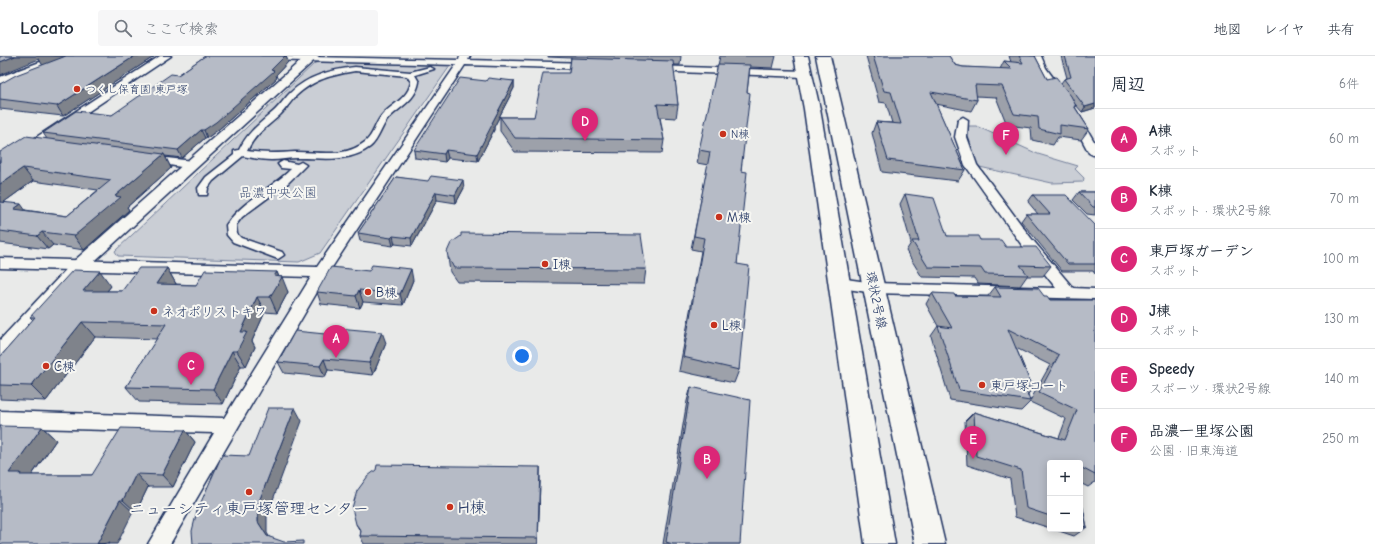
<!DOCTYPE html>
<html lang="ja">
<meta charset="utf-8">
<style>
body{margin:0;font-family:"Comic Neue","Klee One",sans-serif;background:#f6f6f7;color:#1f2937}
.controls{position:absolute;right:12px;bottom:12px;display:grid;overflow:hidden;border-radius:4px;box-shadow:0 2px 10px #0003}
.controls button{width:36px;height:36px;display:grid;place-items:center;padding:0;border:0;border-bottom:1px solid #e0e1e3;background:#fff;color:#1f2937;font:20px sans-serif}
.you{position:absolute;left:522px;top:300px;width:14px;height:14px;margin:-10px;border:3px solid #fff;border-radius:50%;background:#1a73e8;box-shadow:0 0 0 6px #1a73e833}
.badge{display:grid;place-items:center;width:26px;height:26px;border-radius:50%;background:#db2777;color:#fff;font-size:13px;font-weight:700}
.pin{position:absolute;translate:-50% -33px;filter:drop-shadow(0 1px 2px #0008)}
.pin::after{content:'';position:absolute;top:21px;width:14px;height:12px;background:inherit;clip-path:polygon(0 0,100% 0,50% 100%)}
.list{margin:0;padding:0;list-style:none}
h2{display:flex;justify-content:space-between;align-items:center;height:52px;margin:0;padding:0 16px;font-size:17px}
h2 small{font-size:13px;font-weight:400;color:#747a83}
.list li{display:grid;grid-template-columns:26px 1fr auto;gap:12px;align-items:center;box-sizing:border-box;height:60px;padding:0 16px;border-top:1px solid #e0e1e3}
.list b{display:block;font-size:15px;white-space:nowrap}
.list p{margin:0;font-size:13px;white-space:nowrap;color:#747a83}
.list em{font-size:13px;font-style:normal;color:#747a83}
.icon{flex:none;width:22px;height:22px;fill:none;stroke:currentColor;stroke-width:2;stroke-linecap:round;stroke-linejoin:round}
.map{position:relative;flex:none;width:1095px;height:488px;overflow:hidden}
header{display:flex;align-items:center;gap:24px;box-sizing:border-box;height:56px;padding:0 20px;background:#fff;border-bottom:1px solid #e0e1e3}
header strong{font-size:19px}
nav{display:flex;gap:22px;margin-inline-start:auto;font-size:14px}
.search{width:280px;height:36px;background:#f6f6f7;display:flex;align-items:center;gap:10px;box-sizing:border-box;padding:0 14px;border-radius:4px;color:#747a83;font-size:15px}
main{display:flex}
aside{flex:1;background:#fff}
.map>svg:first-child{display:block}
.green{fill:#caced5;stroke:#727e9a}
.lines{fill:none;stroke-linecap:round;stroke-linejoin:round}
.pedestrian-casing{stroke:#1b2f5e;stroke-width:3}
.minor-casing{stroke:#1b2f5e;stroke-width:3}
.tertiary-casing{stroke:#1b2f5e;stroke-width:3}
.primary-casing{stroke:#1b2f5e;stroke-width:3}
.pedestrian{fill:#f6f6f2;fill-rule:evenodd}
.minor{fill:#f6f6f2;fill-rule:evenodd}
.tertiary{fill:#f6f6f2;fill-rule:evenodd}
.primary{fill:#f6f6f2;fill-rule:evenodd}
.wall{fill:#9da1aa;stroke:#1b2f5e;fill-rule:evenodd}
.shaded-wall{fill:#7f838b;stroke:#1b2f5e}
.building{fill:#b6bbc6;stroke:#1b2f5e}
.poi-dot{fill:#c8321e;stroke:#f6f6f2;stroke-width:1.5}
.labels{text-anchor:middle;stroke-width:4;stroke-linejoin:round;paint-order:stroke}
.far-poi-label{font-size:11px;fill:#1b2f5e;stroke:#f6f6f2;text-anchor:start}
.park-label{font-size:13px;fill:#47577c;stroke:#f6f6f2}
.poi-label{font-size:13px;fill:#1b2f5e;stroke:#f6f6f2;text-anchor:start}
.street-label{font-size:13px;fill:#1b2f5e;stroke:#f6f6f2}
.near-poi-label{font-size:16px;fill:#1b2f5e;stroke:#f6f6f2;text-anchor:start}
</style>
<header>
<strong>Locato</strong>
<div class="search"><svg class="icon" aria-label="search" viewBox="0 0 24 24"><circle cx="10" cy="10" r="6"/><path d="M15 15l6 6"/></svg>ここで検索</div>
<nav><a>地図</a><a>レイヤ</a><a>共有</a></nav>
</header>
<main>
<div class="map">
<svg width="1095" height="488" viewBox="0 0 1095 488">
<rect width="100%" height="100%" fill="#e9eae9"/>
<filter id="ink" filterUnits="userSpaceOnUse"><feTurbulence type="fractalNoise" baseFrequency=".025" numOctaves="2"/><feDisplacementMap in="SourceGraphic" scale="8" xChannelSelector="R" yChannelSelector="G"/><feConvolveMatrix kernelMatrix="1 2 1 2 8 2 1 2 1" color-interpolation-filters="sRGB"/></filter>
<g filter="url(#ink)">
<path class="green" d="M323 5 445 8 450 10 320 197 299 206 118 200 115 195 315 7Z
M966 70H976L1038 98 1078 110 1075 113 1084 122 1083 126 1052 127 975 110 967 93Z"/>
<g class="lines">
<g class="pedestrian-casing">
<path id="pedestrian" d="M355 11 410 16 430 11 434 13 415 19 419 26C416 43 402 50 390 61 381 69 380 83 370 91 349 107 323 102 298 102 289 102 280 104 271 104 262 104 252 102 243 100L213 125 208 132 207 139H199L198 132 206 121 234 99V95L239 94C247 77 259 68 273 56 280 50 284 43 290 37 309 19 331 14 355 11ZM355 15 407 20 411 26C408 42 394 47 383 58 375 66 374 79 365 86 345 102 320 96 297 96 279 97 264 98 247 95 255 78 267 71 280 59 286 53 290 46 296 40 314 23 332 19 355 15Z
M283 105 297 108 301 106 306 109 288 127 242 161 236 169 237 178 241 182 282 196 284 199 278 203 233 186 227 179 226 169C242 145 271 133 291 113L281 112 278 108Z"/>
</g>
<g class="minor-casing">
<path id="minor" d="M160 0H171L4 112 0 114V105Z
M262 0 459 4 460 0H470L468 4 590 7 595 10 590 13 465 9 327 219 170 488H148L214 377 0 371V355L224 362 311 221 0 212V202L317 211 456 9 266 4 263 3Z
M1031 0H1041L1046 12 1066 39 1065 41H1057L1036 12Z
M654 10 805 15 810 18 805 21 651 15 649 13Z
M1075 58 1080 61 1095 87V100L1089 97 1070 61Z
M963 61 968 64 967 81 977 109 1031 182 1073 232 1095 233V243L874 237 834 231 832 227 834 223 839 222 874 227 1056 232 1021 188 965 109 955 81 958 64Z
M149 100 193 105 199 109 193 113 145 105 143 103 145 101Z"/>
</g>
<g class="tertiary-casing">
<path id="tertiary" d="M56 0H73L71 2 0 29V21Z
M306 0H319L86 213 7 303 0 305V284L74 205Z"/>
</g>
<g class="primary-casing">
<path id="primary" d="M794 0H808L820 53 895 488H865L804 53Z
M816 0H830L945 488H915Z"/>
</g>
<use href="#pedestrian" class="pedestrian"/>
<use href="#minor" class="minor"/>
<use href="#tertiary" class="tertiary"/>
<use href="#primary" class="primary"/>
</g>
<path class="wall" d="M0 0H155L63 60 0 53V28L43 9 39 3Z
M205 0H286L288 6 276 19 277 22 219 73 207 82H205L182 102 165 100 171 112 127 151 129 154 84 194 53 189 48 193 0 187V96L47 83 43 77 112 59 178 19ZM33 125 98 134 67 160 25 154 4 146Z
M548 0H681L680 9H673L678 49 676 62 660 61 664 84 662 97 515 96 500 75V61H534L569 17 571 2 548 1Z
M720 0H776L773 12 750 11 747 36 741 115 737 208 739 314 734 327 679 315 701 195 691 193 708 109 697 107Z
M866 0H949L955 9 963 11 1000 13 1004 5 1011 6 1009 0H1035L1047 23 1061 27 1064 23 1067 22 1061 0H1095V52L1082 56 1075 48V51L1089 73 1081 84 1058 81 1053 89 1032 84 1031 72 1007 69 996 41 976 40 977 44 971 55 936 48 965 114 958 125 882 116 872 77 876 66 892 67 886 47 879 46Z
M486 25H514V32L494 71V74L478 105 448 102 445 106 415 102 414 94Z
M396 121 464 132 456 147 437 144 412 190 395 188 393 190 360 185 358 177Z
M1079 136H1095V159L1087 158 1073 144Z
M905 138 947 180 980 184 1006 191 1051 210 1043 220H1027L1020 230 978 228 974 222 922 221 906 195 911 187 900 148Z
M1033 139 1095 169V218L1093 215H1062L1021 165 1026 158H1038L1028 146Z
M448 201 646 213 644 228 457 226 450 216Z
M167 212 176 228 196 229 277 216 279 221 288 236 277 257 265 256 252 285 255 291 246 310H241L223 348 139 346 126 331 157 283 95 281 46 345 0 343V301L33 264 30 261 111 230 107 235H122Z
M369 215 413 224 403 249 363 246 360 252 321 248 317 236Z
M995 231 1044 240 1050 244H1095V426L1088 431 1080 427V407H1050V472L1015 461 1010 423 967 409 965 365 974 356 1059 382 1066 363 1030 346 1021 355 950 344 931 280 938 270 926 248 932 237 955 240H988ZM1016 292 1050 309 1030 345 1028 338 1033 333Z
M386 287 373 319 328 314 325 321 284 317 278 306Z
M691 331 740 488H663L687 345Z
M42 371 56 384 32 419H92L185 374 195 386 173 431H148L136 456H133L0 488Z
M540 424 538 488H364L360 480 361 477 356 468Z
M1080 439 1087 471 1074 480 1053 473H1080Z"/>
<path class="shaded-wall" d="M15 0H69L43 10 39 3 0 19V6Z
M135 0H155L63 60 57 50Z
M285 0H286L288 6 276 19 277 22 219 73 207 82 204 74 271 14Z
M514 25V32L494 71V74L478 105 477 98 492 67Z
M1095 48V52L1082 56 1085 51Z
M201 74 205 82 182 102 178 94Z
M446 94 448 102 445 106 444 98Z
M164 98 171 112 127 151 129 154 84 194 74 180 115 140Z
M23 112 33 125 0 149V128Z
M463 124 464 132 456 147 455 139Z
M436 136 437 144 412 190 411 182Z
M21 148 31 162 14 153Z
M42 176 53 189 48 193 37 180Z
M393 180 395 188 393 190 391 182Z
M167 212 176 228 166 243 156 228Z
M411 213 413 224 403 249 400 238Z
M100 215 111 230 95 250 83 235Z
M277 216 280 224 282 221 288 236 277 257 270 241 274 220Z
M359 234 363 246 360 252 356 240Z
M257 241 265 256 252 285 255 291 246 310 237 295 241 276Z
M82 266 95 281 46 345 31 330Z
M382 276 386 287 373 319 369 307Z
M232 295 241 310 223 348 213 333Z
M324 303 328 314 325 321 320 310Z
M295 352 302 365 267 460V477L274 488 267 480 258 466V448Z
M42 371 56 384 29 423 9 417Z
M185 374 195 386 173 431 162 419Z
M540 411V424L538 488V482Z
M136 418 148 431 136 456 123 444Z
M120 444 133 456 117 488H97Z"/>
<path class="building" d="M0 0H15L0 6Z
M66 0H135L57 50 0 43V28L16 19Z
M205 0H285L271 14 274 15 216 66 204 74H201L178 94 43 77 76 55 112 59 171 18 178 19Z
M873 0H949L955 9 963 11 1012 13 1004 5 1023 7 1019 0H1035L1047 23 1056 21 1071 40 1076 50H1074L1089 73 1060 69V78L1039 73 1038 61 1014 58 1002 30 975 29 977 44 931 36 965 114 888 104 876 66 901 68 891 36 884 35Z
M1065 0H1095V48L1085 51 1064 23 1071 21Z
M571 2 673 5 678 49 657 48 664 84 515 82 500 61H534L543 17H569Z
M718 8 750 9 747 36 750 37 741 115 747 116 737 208 749 210 739 314 683 301 704 182 694 180 710 96 699 94Z
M460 22 486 25 488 22 514 25 492 67H493L477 98 446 94 444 98 414 94Z
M26 80 164 98 115 140 121 141 74 180 42 176 37 180 0 175V146L21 148 14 153 67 160 111 124 23 112 0 128V96Z
M431 120 463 124 455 139 436 136 411 182 393 180 391 182 358 177 396 121 428 125Z
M1079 136H1095V151H1093Z
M905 138 934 142 947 180H978L980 184H1001L1006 191H1036L1051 210 1020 209 1028 219 985 218 981 212 928 211 912 185H919Z
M1033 139H1066L1095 169V208H1068L1026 158H1050Z
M461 177 641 179 646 213 454 212 448 201 447 196 451 187 461 180Z
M372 209 411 213 400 238 359 234 356 240 317 236 331 211 369 215Z
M139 212H167L156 228 196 229 205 214 277 216 274 220 282 221 270 241H257L241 276H247L237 295H232L213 333 126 331 166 268 82 266 31 330 0 329V301L35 261H30L73 214 100 215 83 235H122Z
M995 231 1038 232 1044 240H1047L1050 244H1095V419L1080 411V407H1050V460L1026 452 1021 414 976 400 974 356 1065 384 1077 354 1039 336 1059 299 1008 273 1033 333 1024 329 1030 345 959 334 938 270 952 272 932 237 954 238 955 240 1001 241Z
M338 272 382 276 369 307 324 303 320 310 278 306 295 275 335 279Z
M691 331 750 344 740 488H673L666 486Z
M268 352H295L258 448V466L267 480 284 486 303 485V488H193L192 475 197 455 222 399 249 400Z
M0 370 42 371 9 417H21L20 419H92L121 372 185 374 162 419 136 418 123 444H120L97 488 110 487 109 488H0Z
M377 409 540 411 538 482 360 480 361 475 356 468 352 452 357 435 368 420 376 414Z
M1080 439 1087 471 1080 469Z"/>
</g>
<g class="poi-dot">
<circle cx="77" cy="33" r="4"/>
<circle cx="723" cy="78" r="4"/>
<circle cx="719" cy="161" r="4"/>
<circle cx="545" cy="208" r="4"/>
<circle cx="368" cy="236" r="4"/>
<circle cx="154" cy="255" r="4"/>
<circle cx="714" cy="269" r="4"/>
<circle cx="46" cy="310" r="4"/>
<circle cx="982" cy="329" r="4"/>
<circle cx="249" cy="436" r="4"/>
<circle cx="450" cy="451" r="4"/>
</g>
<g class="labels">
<g class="far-poi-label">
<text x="85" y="37">つくし保育園 東戸塚</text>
<text x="731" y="82">N棟</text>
</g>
<g class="park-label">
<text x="278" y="141">品濃中央公園</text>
</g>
<g class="poi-label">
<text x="727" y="166">M棟</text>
<text x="553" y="213">I棟</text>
<text x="376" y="241">B棟</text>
<text x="162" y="260">ネオポリストキワ</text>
<text x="722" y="274">L棟</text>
<text x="54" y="315">C棟</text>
<text x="990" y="334">東戸塚コート</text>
</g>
<g class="street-label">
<text transform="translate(877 244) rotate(78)" y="5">環状2号線</text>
</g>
<g class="near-poi-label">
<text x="458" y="457">H棟</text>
<text x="249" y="458" text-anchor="middle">ニューシティ東戸塚管理センター</text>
</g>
</g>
</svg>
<div class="controls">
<button>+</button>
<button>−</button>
</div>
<div class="you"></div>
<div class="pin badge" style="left:336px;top:302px">A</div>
<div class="pin badge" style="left:707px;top:423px">B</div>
<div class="pin badge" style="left:191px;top:329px">C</div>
<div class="pin badge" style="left:585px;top:85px">D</div>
<div class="pin badge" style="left:973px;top:403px">E</div>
<div class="pin badge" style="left:1006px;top:99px">F</div>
</div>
<aside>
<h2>周辺<small>6件</small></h2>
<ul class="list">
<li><span class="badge">A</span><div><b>A棟</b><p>スポット</p></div><em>60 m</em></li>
<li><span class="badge">B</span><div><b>K棟</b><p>スポット · 環状2号線</p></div><em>70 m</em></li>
<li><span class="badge">C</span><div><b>東戸塚ガーデン</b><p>スポット</p></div><em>100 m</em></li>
<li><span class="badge">D</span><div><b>J棟</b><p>スポット</p></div><em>130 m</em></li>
<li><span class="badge">E</span><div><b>Speedy</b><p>スポーツ · 環状2号線</p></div><em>140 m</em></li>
<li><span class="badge">F</span><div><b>品濃一里塚公園</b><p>公園 · 旧東海道</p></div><em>250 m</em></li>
</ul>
</aside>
</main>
